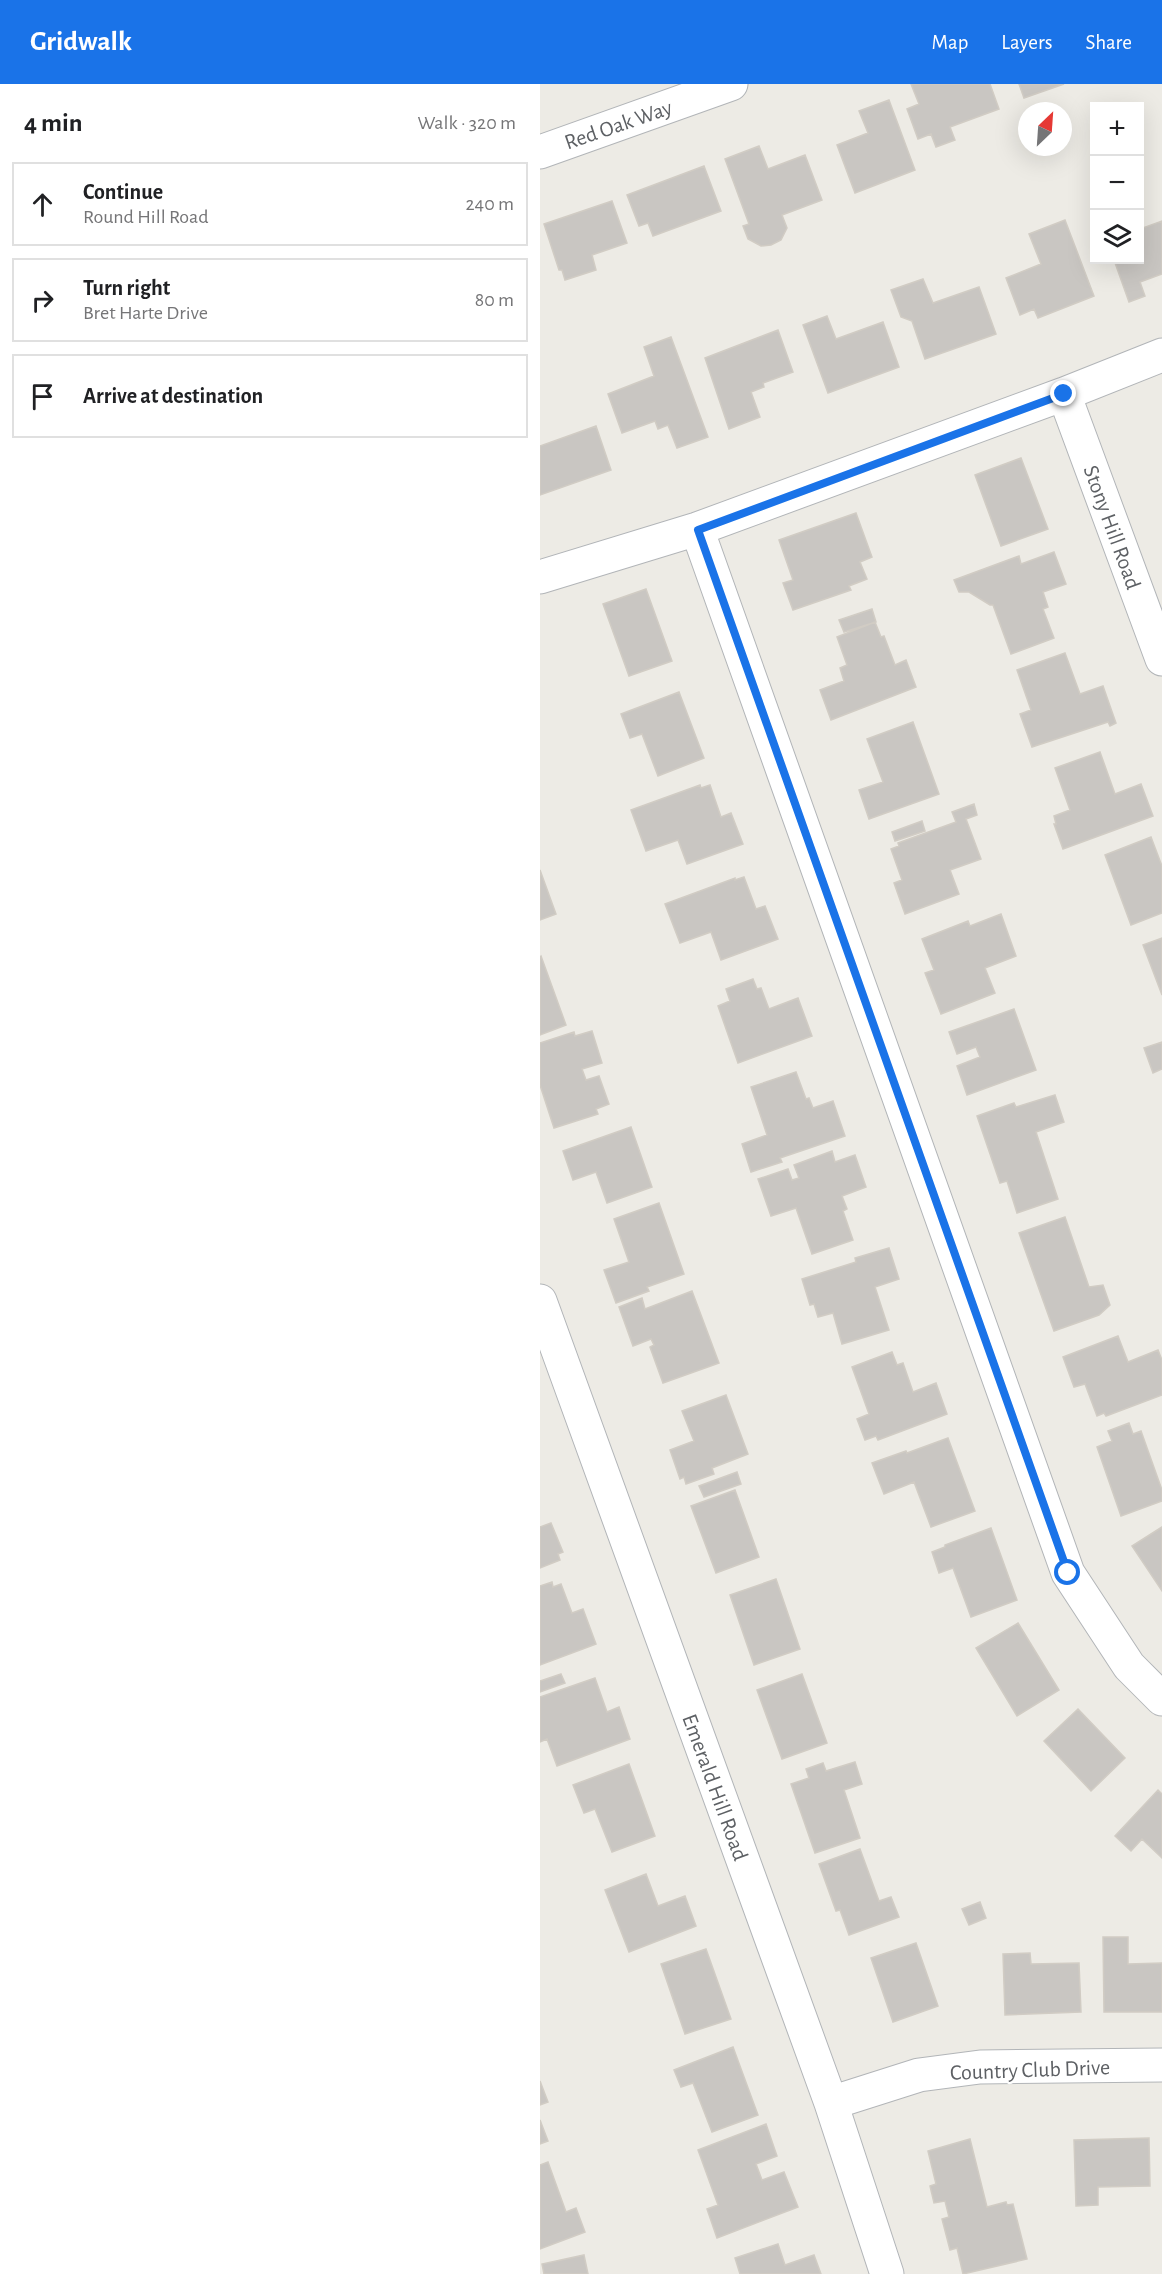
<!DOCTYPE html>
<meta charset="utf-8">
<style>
body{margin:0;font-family:"Alegreya Sans",sans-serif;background:#f2f2f2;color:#202124}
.controls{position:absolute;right:18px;top:18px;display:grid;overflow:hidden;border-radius:0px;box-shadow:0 6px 24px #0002}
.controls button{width:54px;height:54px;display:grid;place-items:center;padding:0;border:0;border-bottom:2px solid #e0e0e0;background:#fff;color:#202124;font:30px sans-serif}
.compass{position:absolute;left:478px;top:18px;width:54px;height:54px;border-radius:50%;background:#fff;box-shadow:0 6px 24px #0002;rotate:25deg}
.stop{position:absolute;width:18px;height:18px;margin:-14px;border:4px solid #1a73e8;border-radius:50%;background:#fff}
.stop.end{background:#1a73e8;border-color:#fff;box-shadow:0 2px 6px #0008}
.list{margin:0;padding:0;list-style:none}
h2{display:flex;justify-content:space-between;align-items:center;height:78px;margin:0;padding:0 24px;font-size:26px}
h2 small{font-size:20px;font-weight:400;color:#757577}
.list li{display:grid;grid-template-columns:39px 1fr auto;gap:18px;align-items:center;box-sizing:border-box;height:84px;margin:0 12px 12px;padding:0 12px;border:2px solid #e0e0e0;border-radius:0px}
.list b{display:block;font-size:22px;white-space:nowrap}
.list p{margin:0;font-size:20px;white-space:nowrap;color:#757577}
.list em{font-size:20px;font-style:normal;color:#757577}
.icon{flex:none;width:33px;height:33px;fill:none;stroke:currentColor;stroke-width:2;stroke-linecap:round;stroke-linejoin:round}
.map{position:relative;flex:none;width:622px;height:2190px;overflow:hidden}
header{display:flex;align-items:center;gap:36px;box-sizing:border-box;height:84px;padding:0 30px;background:#1a73e8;color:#fff}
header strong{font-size:28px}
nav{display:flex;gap:33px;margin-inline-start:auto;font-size:21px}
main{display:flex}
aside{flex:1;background:#fff}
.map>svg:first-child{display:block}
.building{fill:#c9c6c2;stroke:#d1ccc4;stroke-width:1.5}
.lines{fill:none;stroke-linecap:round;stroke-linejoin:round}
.street-casing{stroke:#b2b5b8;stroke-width:35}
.street{stroke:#fff;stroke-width:33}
.route{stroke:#1a73e8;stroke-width:8}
.labels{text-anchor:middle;stroke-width:4.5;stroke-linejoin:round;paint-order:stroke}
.street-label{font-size:22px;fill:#5d6064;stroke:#fff}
</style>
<header>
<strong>Gridwalk</strong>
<nav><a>Map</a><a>Layers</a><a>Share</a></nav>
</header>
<main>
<aside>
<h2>4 min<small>Walk · 320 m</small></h2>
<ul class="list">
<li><svg class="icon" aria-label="ahead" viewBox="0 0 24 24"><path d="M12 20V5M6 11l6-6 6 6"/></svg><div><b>Continue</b><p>Round Hill Road</p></div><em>240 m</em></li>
<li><svg class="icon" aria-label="right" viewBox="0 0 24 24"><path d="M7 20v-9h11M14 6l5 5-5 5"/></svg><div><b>Turn right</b><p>Bret Harte Drive</p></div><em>80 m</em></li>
<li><svg class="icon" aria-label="arrive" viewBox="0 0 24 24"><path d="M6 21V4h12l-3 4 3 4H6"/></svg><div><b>Arrive at destination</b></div></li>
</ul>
</aside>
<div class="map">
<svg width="622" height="2190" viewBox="0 0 622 2190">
<rect width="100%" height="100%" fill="#edebe5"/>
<path class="building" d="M371 0H450L459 25 410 43 415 56 396 63 391 50 378 55 367 25 379 20Z
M479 0H524L484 14Z
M349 16 375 86 315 109 297 61 328 49 319 27Z
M219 62 228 85 265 71 282 116 242 131 247 144 241 156 231 161 221 162 208 155 203 142 209 140 185 75Z
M164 82 181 127 113 152 108 139 99 142 87 111Z
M72 117 87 159 52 171 56 186 25 196 22 186H19L4 140Z
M525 136 554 212 498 234 494 225 480 231 466 194 501 180 489 150Z
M622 137V190L600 198 605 212 589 218 574 176H600V145Z
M383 195 393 219 439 203 456 250 385 275 372 237 361 233 351 206Z
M287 232 296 255 343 238 359 283 288 309 263 241Z
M238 246 253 288 223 299 224 303 211 308 220 333 189 345 165 274Z
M131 253 168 353 137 364 128 341 118 345 115 337 82 349 68 310 114 292 104 263Z
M56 342 71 386 0 411V362Z
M481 374 508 445 461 462 435 391Z
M316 429 332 473 320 478 327 495 309 502 311 506 253 526 243 499 253 496 239 456Z
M514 468 526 500 503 508 508 523 503 525 514 554 471 570 453 521H450L429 508H419L414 496 479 472 481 480Z
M106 505 132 577 89 592 63 520Z
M332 525 336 538 304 548 299 536Z
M335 538 341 553 344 552 355 581 366 576 376 603 291 636 280 606 304 597 300 584 307 581 297 553Z
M525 569 540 610 563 602 576 639 570 642 568 638 492 663 480 630 491 626 477 586Z
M139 608 164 674 118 692 102 650 90 654 81 630Z
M373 638 399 710 329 735 319 706 343 698 327 655Z
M560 668 575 710 601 700 613 732 523 765 514 740H516L514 732 530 726 515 684Z
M160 701 161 704 170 701 181 733 191 729 203 760 147 780 138 756 106 767 91 726Z
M434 720 437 731 426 735 441 775 410 786 419 810 365 830 354 799 362 796 351 765 359 762 358 759 416 738 412 728Z
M382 737 385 747 355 757 352 748Z
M611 753 622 782V829L591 841 565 771Z
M0 786 16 830 0 836Z
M204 793 216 825 225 822 238 855 181 876 171 848 140 859 125 820 195 794V796Z
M461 830 476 872 445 884 455 909 401 930 385 889 394 886 382 855 428 837 430 842Z
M622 854V911L603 861Z
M1 872 26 941 0 951V873Z
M213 895 217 905 221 904 229 925 258 914 272 952 198 979 178 922 190 917 186 905Z
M474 925 496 986 427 1011 417 982 440 973 436 963 417 970 409 948Z
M52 947 62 979 42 985 46 996 59 992 69 1020 56 1025 58 1030 14 1044 0 1001V959L34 948 35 952Z
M622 958V985L613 989 604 964Z
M256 988 266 1015 269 1014 273 1024 293 1017 305 1052 240 1074 242 1078 211 1088 202 1060 227 1051 211 1003Z
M515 1011 524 1038 496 1048 518 1115 477 1129 467 1097 460 1099 437 1032 474 1019 476 1023Z
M91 1043 112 1103 67 1119 56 1088 33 1096 23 1067Z
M292 1067 295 1078 315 1071 326 1103 302 1112 307 1125 303 1127 313 1156 272 1170 256 1124 231 1132 218 1095 248 1085 252 1096 259 1094 254 1081Z
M119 1119 144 1190 107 1203 109 1207 76 1219 64 1186 89 1178 74 1135Z
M525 1133 549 1203 563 1201 570 1221 559 1231 514 1247 479 1149Z
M349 1164 359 1195 335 1203 349 1246 302 1260 293 1229 278 1233 274 1220 270 1221 262 1195 316 1178 315 1174Z
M152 1207 179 1279 123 1299 110 1263 114 1261 111 1255 93 1262 79 1223 102 1214 105 1225Z
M578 1252 588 1278 618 1266 622 1276V1311L566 1332 564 1329 557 1332 545 1300 534 1303 523 1273Z
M352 1268 357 1281 363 1279 373 1308 396 1299 407 1330 338 1356 336 1352 325 1356 317 1335 329 1330 312 1283Z
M186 1311 208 1370 172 1384 174 1390 146 1400 144 1393 140 1395 130 1366 154 1357 142 1327Z
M589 1339 593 1350 601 1347 622 1406V1417L581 1432 557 1363 572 1357 568 1347Z
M408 1354 435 1427 391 1443 374 1398 344 1410 332 1379 366 1367 367 1369Z
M197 1388 201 1400 164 1413 159 1402Z
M195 1406 219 1473 176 1489 151 1422Z
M11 1439 23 1468 18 1470 20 1476 0 1484V1443Z
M622 1443V1507L592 1462Z
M451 1444 477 1516 431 1533 413 1484 399 1489 392 1468 405 1463V1461Z
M236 1495 260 1565 214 1581 190 1511Z
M12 1498 13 1503 21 1500 32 1529 43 1525 56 1560 0 1581V1502Z
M478 1539 519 1606 477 1632 436 1564Z
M21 1590 25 1599 0 1608V1597Z
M262 1590 287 1659 242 1675 217 1606Z
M55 1594 67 1628 79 1623 90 1655 17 1682 7 1655 0 1658V1613Z
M538 1625 585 1674 551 1707 504 1657Z
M315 1678 322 1700 304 1706 320 1754 275 1769 251 1700 269 1694 266 1685 283 1679 286 1687Z
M89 1680 115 1752 72 1768 55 1725 44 1729 33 1701Z
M618 1706 622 1710V1774L602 1755 591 1767 575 1752Z
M320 1765 339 1817 351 1813 359 1833 309 1851 300 1826 296 1827 279 1780Z
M106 1790 118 1822 145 1812 156 1842 89 1868 65 1806Z
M440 1818 446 1834 429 1841 422 1825Z
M563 1853H588V1880L622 1879V1928H564Z
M376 1859 398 1922 353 1938 331 1874Z
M166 1865 191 1935 145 1950 121 1880Z
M490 1869 491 1880 539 1879 541 1928 465 1931 463 1870Z
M193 1963 218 2031 172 2048 153 1999 141 2003 134 1986Z
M0 1997 8 2018 0 2021Z
M0 2036 8 2057 0 2060Z
M226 2040 237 2072 216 2080 222 2096 244 2088 258 2123 177 2154 167 2125 178 2121 158 2066Z
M609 2054 610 2102 558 2103V2121L536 2122 534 2056Z
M430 2055 447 2123 466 2118 467 2121 473 2120 487 2175 423 2190 417 2164 410 2166 402 2135 409 2133 405 2117 394 2119 390 2102 396 2100 388 2067Z
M8 2078 26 2128 36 2124 45 2148 0 2165V2081Z
M238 2160 245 2181 274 2171 281 2190H200L195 2174Z
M44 2171 48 2190H4L2 2180Z"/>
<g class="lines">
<g class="street-casing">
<path id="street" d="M0 68 191 0
M524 310 622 575
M157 445 528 1489 589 1582 622 1615
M0 493 157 445 524 310 622 271
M0 1217 291 2019 347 2190
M291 2019 379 1991 440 1983 622 1981"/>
</g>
<use href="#street" class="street"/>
</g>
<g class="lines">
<path class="route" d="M524 310 158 446 528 1489"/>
</g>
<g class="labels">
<g class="street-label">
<text transform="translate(78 40) rotate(-19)" y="8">Red Oak Way</text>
<text transform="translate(573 443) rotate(70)" y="8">Stony Hill Road</text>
<text transform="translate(176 1703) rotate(70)" y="8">Emerald Hill Road</text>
<text transform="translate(490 1985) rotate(-2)" y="8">Country Club Drive</text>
</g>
</g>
</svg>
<div class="controls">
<button>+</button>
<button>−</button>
<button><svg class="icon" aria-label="layers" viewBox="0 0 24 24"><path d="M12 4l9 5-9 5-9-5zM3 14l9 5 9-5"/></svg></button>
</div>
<svg class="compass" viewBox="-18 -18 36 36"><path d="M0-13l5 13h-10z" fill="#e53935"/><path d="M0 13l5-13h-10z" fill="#757577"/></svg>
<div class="stop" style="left:528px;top:1489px"></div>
<div class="stop end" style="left:524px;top:310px"></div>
</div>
</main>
